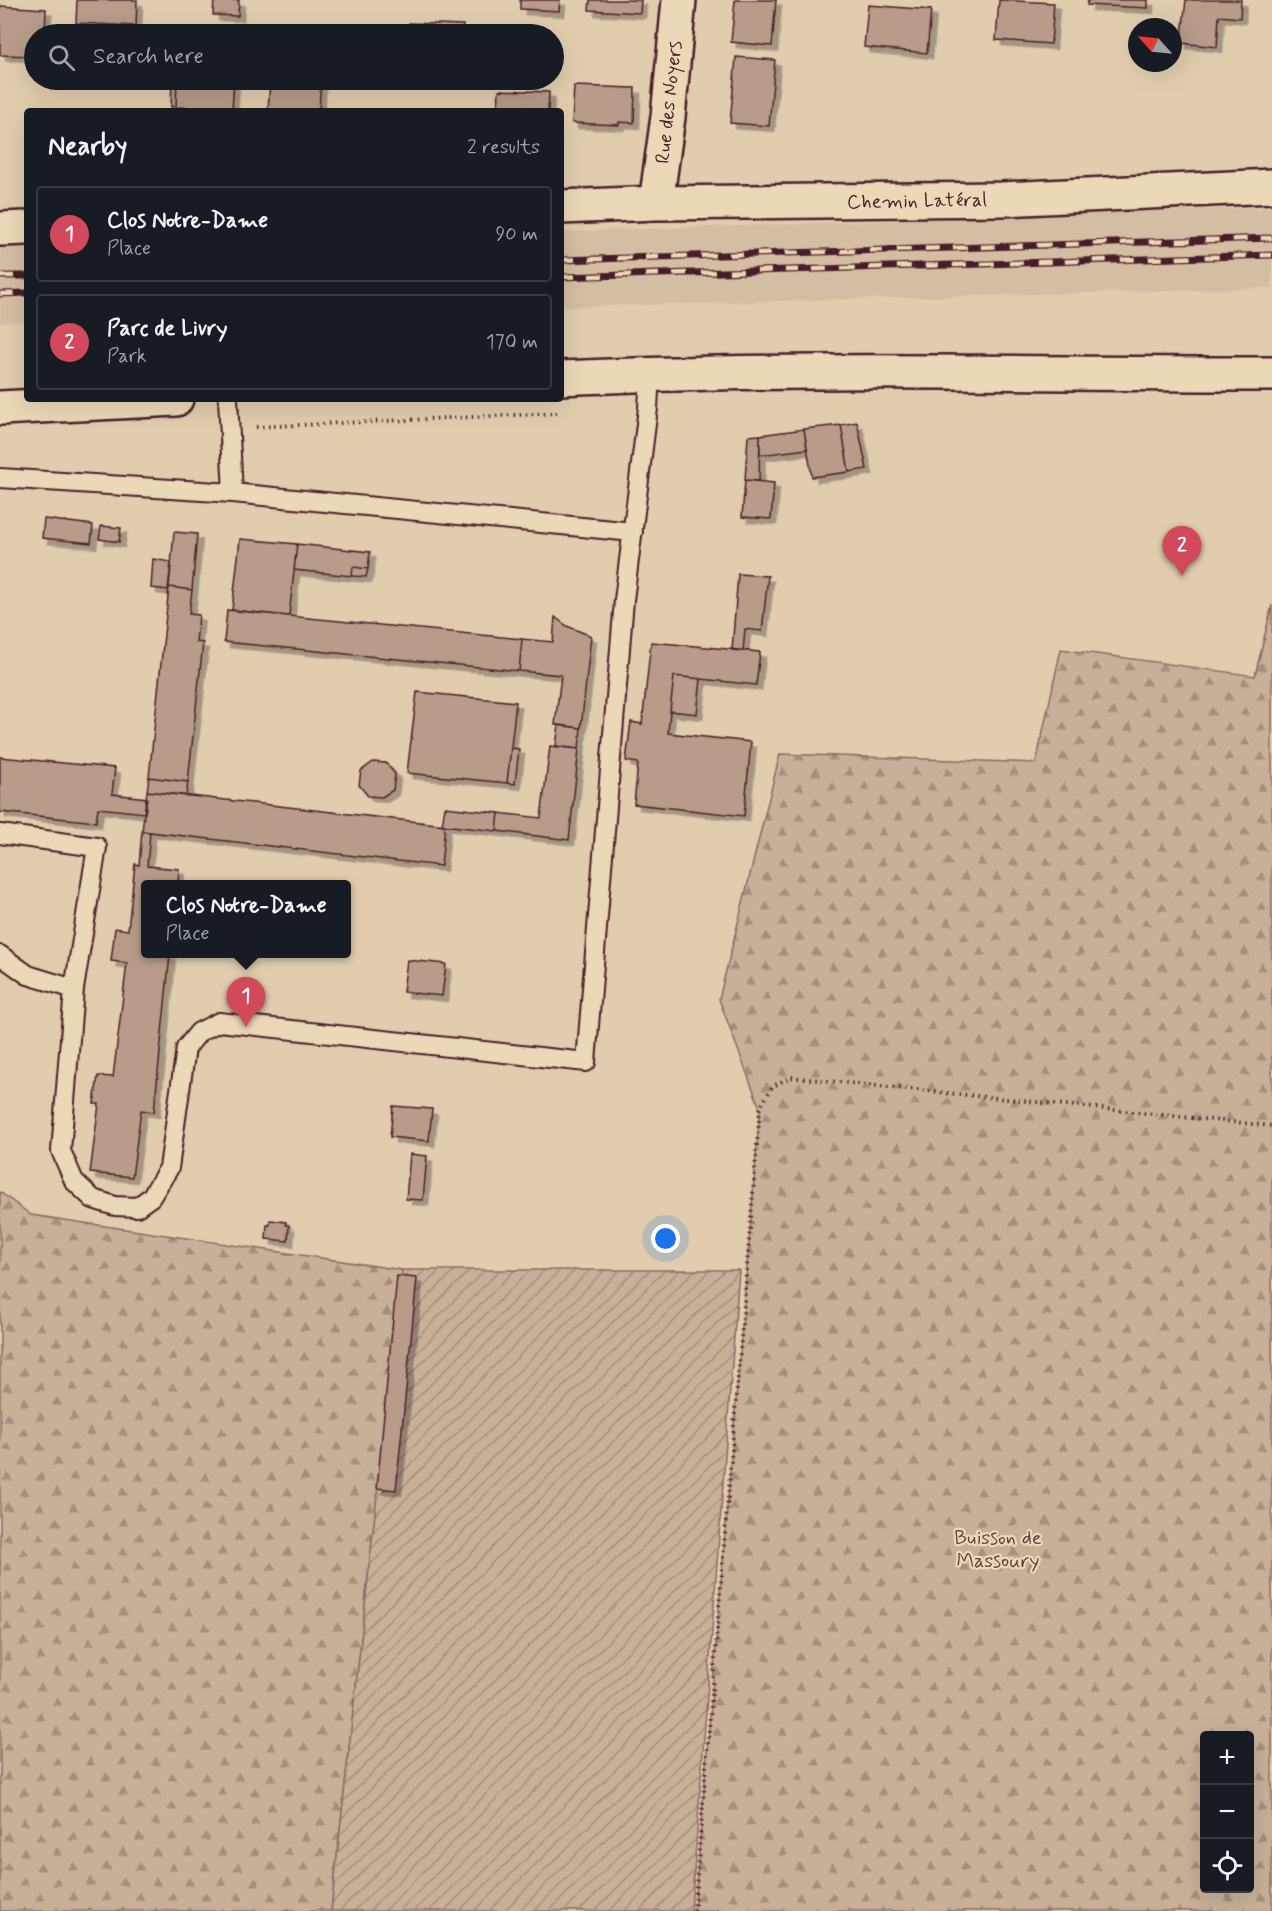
<!DOCTYPE html>
<meta charset="utf-8">
<style>
body{margin:0;font-family:Mynerve,sans-serif;background:#20242c;color:#f1f3f6}
.controls{position:absolute;right:18px;bottom:18px;display:grid;overflow:hidden;border-radius:6px;box-shadow:0 6px 24px #0002}
.controls button{width:54px;height:54px;display:grid;place-items:center;padding:0;border:0;border-bottom:2px solid #363941;background:#171b24;color:#f1f3f6;font:30px sans-serif}
.compass{position:absolute;left:1128px;top:18px;width:54px;height:54px;border-radius:50%;background:#171b24;box-shadow:0 6px 24px #0002;rotate:297deg}
.you{position:absolute;left:666px;top:1239px;width:21px;height:21px;margin:-15px;border:4px solid #fff;border-radius:50%;background:#1a73e8;box-shadow:0 0 0 9px #1a73e833}
.badge{display:grid;place-items:center;width:39px;height:39px;border-radius:50%;background:#d1495b;color:#fff;font-size:20px;font-weight:700}
.pin{position:absolute;translate:-50% -50px;filter:drop-shadow(0 2px 3px #0008)}
.pin::after{content:'';position:absolute;top:32px;width:21px;height:18px;background:inherit;clip-path:polygon(0 0,100% 0,50% 100%)}
.popup{position:absolute;left:141px;top:880px;width:210px;height:78px;box-sizing:border-box;display:grid;place-content:center;border-radius:6px;background:#171b24;filter:drop-shadow(0 2px 4px #0005);font-size:20px;white-space:nowrap;color:#9ea1a6}
.popup b{font-size:22px;color:#f1f3f6}
.popup::after{content:'';position:absolute;left:50%;top:100%;margin-left:-12px;border:12px solid transparent;border-top-color:#171b24}
.list{margin:0;padding:0;list-style:none}
h2{display:flex;justify-content:space-between;align-items:center;height:78px;margin:0;padding:0 24px;font-size:26px}
h2 small{font-size:20px;font-weight:400;color:#9ea1a6}
.list li{display:grid;grid-template-columns:39px 1fr auto;gap:18px;align-items:center;box-sizing:border-box;height:96px;margin:0 12px 12px;padding:0 12px;border:2px solid #363941;border-radius:6px}
.list b{display:block;font-size:22px;white-space:nowrap}
.list p{margin:0;font-size:20px;white-space:nowrap;color:#9ea1a6}
.list em{font-size:20px;font-style:normal;color:#9ea1a6}
.icon{flex:none;width:33px;height:33px;fill:none;stroke:currentColor;stroke-width:2;stroke-linecap:round;stroke-linejoin:round}
.map{position:relative;flex:none;width:1272px;height:1911px;overflow:hidden}
.search{position:absolute;background:#171b24;box-shadow:0 6px 24px #0002;left:24px;top:24px;width:540px;height:66px;display:flex;align-items:center;gap:15px;box-sizing:border-box;padding:0 21px;border-radius:33px;color:#9ea1a6;font-size:22px}
.panel{position:absolute;background:#171b24;box-shadow:0 6px 24px #0002;left:24px;top:108px;width:540px;height:294px;border-radius:6px}
.map>svg:first-child{display:block}
.built{fill:#d4bea3}
.forest{fill:url(#forest-firs);stroke:#896862;stroke-width:1.5;fill-rule:evenodd}
.garden{fill:url(#garden-furrows);stroke:#896862;stroke-width:1.5}
.building{fill:#b79c89;stroke:#4a1f2b;stroke-width:1.5;filter:url(#shadow)}
.lines{fill:none;stroke-linecap:round;stroke-linejoin:round}
.service-casing{stroke:#4a1f2b;stroke-width:22}
.minor-casing{stroke:#4a1f2b;stroke-width:38}
.secondary-casing{stroke:#4a1f2b;stroke-width:38}
.path{stroke:#4a1f2b;stroke-width:4;stroke-dasharray:1.5 4.5;stroke-linecap:butt}
.service{stroke:#ebd8b6;stroke-width:18}
.minor{stroke:#ebd8b6;stroke-width:33}
.secondary{stroke:#ebd8b6;stroke-width:33}
.rail-casing{stroke:#4a1f2b;stroke-width:7}
.rail{stroke:#ebd8b6;stroke-width:4.5;stroke-dasharray:14;stroke-linecap:butt}
.labels{text-anchor:middle;stroke-width:4.5;stroke-linejoin:round;paint-order:stroke}
.street-label{font-size:20px;fill:#4a1f2b;stroke:#ebd8b6}
.park-label{font-size:20px;fill:#633c41;stroke:#ebd8b6}
</style>
<div class="map">
<svg width="1272" height="1911" viewBox="0 0 1272 1911">
<defs>
<pattern id="forest-firs" width="22" height="20" patternUnits="userSpaceOnUse" patternTransform="scale(1.5)"><rect width="22" height="20" fill="#c8b098"/><path d="M5 1l3.5 6h-7zM16 11l3.5 6h-7z" fill="#a48f7c"/></pattern>
<pattern id="garden-furrows" width="10" height="10" patternUnits="userSpaceOnUse" patternTransform="scale(1.5)"><rect width="10" height="10" fill="#c8b098"/><path d="M-1 1l2-2M0 10L10 0M9 11l2-2" fill="none" stroke="#a48f7c"/></pattern>
<filter id="shadow"><feDropShadow dx="5.5" dy="5.5" stdDeviation="0" flood-color="#0004"/></filter>
</defs>
<rect width="100%" height="100%" fill="#e1cdae"/>
<filter id="ink" filterUnits="userSpaceOnUse"><feTurbulence type="fractalNoise" baseFrequency=".0167" numOctaves="2"/><feDisplacementMap in="SourceGraphic" scale="12" xChannelSelector="R" yChannelSelector="G"/><feConvolveMatrix kernelMatrix="1 2 1 2 8 2 1 2 1" color-interpolation-filters="sRGB"/></filter>
<g filter="url(#ink)">
<path class="built" d="M1272 207V288L561 307V232Z
M27 245V322L0 323V246Z"/>
<path class="forest" d="M1272 605V1911H694L760 1108 719 999 780 754 1036 763 1061 649 1255 676ZM1204 1736H1250V1888H1204Z
M0 1192 31 1215 402 1270 331 1911H0Z"/>
<path class="garden" d="M402 1270H739L691 1911H331Z"/>
<path class="building" d="M77 0H137L136 26 76 23Z
M214 0H239L238 16 213 15Z
M520 0H560L559 11 520 9Z
M590 0H641L640 13 589 10Z
M735 0H776L772 46 731 42Z
M999 0 1054 3 1051 44 996 40Z
M1088 0H1148V8L1087 5Z
M1186 0H1241L1240 18 1219 16 1217 47 1181 43Z
M868 5 931 10 927 53 864 47Z
M0 6 46 9 45 34H34V56L0 55Z
M409 23 463 25 462 34H408Z
M736 57 775 60 769 126 730 123Z
M172 80H177L176 107H171Z
M177 80H234L232 110 176 107Z
M270 80H321L319 111H268Z
M574 86 635 88 634 123 619 122V125L572 123Z
M499 90 549 92 548 111H498Z
M857 422 867 469 849 472 841 425Z
M841 425 849 472 812 477 804 429Z
M804 429 807 449 760 455V435Z
M760 435 759 481 745 480 748 436Z
M745 480 774 483 771 519 742 517Z
M44 519 93 525 91 543 42 538Z
M101 526 121 528 119 542 99 539Z
M174 532 197 534 192 590 169 587Z
M240 539 297 544 289 616 232 610Z
M297 544 370 552 368 569 353 567 352 576 294 570Z
M153 559 171 562 168 590 151 588Z
M353 567 368 569 366 577 352 576Z
M738 574 768 576 762 631 745 629 743 651 732 650Z
M169 587 192 590 189 614 199 615 196 642 203 643 188 782 149 777Z
M227 610 522 639 519 671 224 642Z
M555 617 567 626 591 636 581 728 555 725 561 675 519 671 522 639 553 642Z
M651 642 760 652 756 685 674 676 670 711 668 733 751 742 744 816 634 804 638 763 626 761 631 722 642 724Z
M674 676 701 679 697 714 670 711Z
M417 692 516 702 507 783 407 773Z
M559 725 581 728 579 749 556 746Z
M550 746 579 749 569 840 497 831 499 813 541 818Z
M511 748 519 749 515 784 507 783Z
M0 757 115 768 112 794 147 798 145 813 98 808 96 822 0 812Z
M373 762 386 763 395 774 393 790 382 797 368 796 359 785 361 771Z
M149 777 188 782 186 796 147 791Z
M147 791 445 825 441 866 142 831Z
M445 807 499 813 497 831 442 825Z
M142 831 150 833 147 866 179 869 178 884H146V954H170L154 1112 141 1110 132 1177 90 1173 99 1104H94L98 1076 113 1077 127 963 111 961 115 928 128 930 135 864 139 865Z
M407 960 446 964 442 996 403 992Z
M393 1106 432 1109 429 1141 390 1137Z
M410 1154 427 1156 423 1200 406 1199Z
M270 1220 286 1222V1225H289L288 1241 266 1239 267 1225H270Z
M397 1276 417 1278 396 1490 377 1488Z"/>
<g class="lines">
<g class="service-casing">
<path id="service" d="M228 399 233 493 633 532
M0 478 233 493
M0 834 97 847 74 989 28 975 0 955
M74 989 61 1151 74 1181 93 1199 115 1206 137 1207 151 1197 169 1168 186 1048 199 1032 219 1022 586 1062 624 600 648 408 650 374"/>
</g>
<g class="minor-casing">
<path id="minor" d="M656 203 668 117 679 0
M561 207 656 203 1002 199 1272 186
M0 229 27 228"/>
</g>
<g class="secondary-casing">
<path id="secondary" d="M561 378C798 367 1035 374 1272 374
M0 408 176 399"/>
</g>
<path class="path" d="M256 427 557 413
M694 1911 760 1108 772 1087 790 1077 1272 1126"/>
<use href="#service" class="service"/>
<use href="#minor" class="minor"/>
<use href="#secondary" class="secondary"/>
<g class="rail-casing">
<path id="rail" d="M561 260 1272 238
M0 276H27
M561 277 1272 255
M0 294 27 293"/>
</g>
<use href="#rail" class="rail"/>
</g>
</g>
<g class="labels">
<g class="street-label">
<text transform="translate(668 102) rotate(-84)" y="7">Rue des Noyers</text>
<text transform="translate(917 200) rotate(-1)" y="7">Chemin Latéral</text>
</g>
<g class="park-label">
<text x="998" y="1544">Buisson de<tspan x="998" dy="23">Massoury</tspan></text>
</g>
</g>
</svg>
<div class="controls">
<button>+</button>
<button>−</button>
<button><svg class="icon" aria-label="locate" viewBox="0 0 24 24"><circle cx="12" cy="12" r="6"/><path d="M12 2v4M12 18v4M2 12h4M18 12h4"/></svg></button>
</div>
<svg class="compass" viewBox="-18 -18 36 36"><path d="M0-13l5 13h-10z" fill="#e53935"/><path d="M0 13l5-13h-10z" fill="#9ea1a6"/></svg>
<div class="you"></div>
<div class="pin badge" style="left:246px;top:1027px">1</div>
<div class="popup"><b>Clos Notre-Dame</b>Place</div>
<div class="pin badge" style="left:1182px;top:576px">2</div>
<div class="search"><svg class="icon" aria-label="search" viewBox="0 0 24 24"><circle cx="10" cy="10" r="6"/><path d="M15 15l6 6"/></svg>Search here</div>
<section class="panel">
<h2>Nearby<small>2 results</small></h2>
<ul class="list">
<li><span class="badge">1</span><div><b>Clos Notre-Dame</b><p>Place</p></div><em>90 m</em></li>
<li><span class="badge">2</span><div><b>Parc de Livry</b><p>Park</p></div><em>170 m</em></li>
</ul>
</section>
</div>
